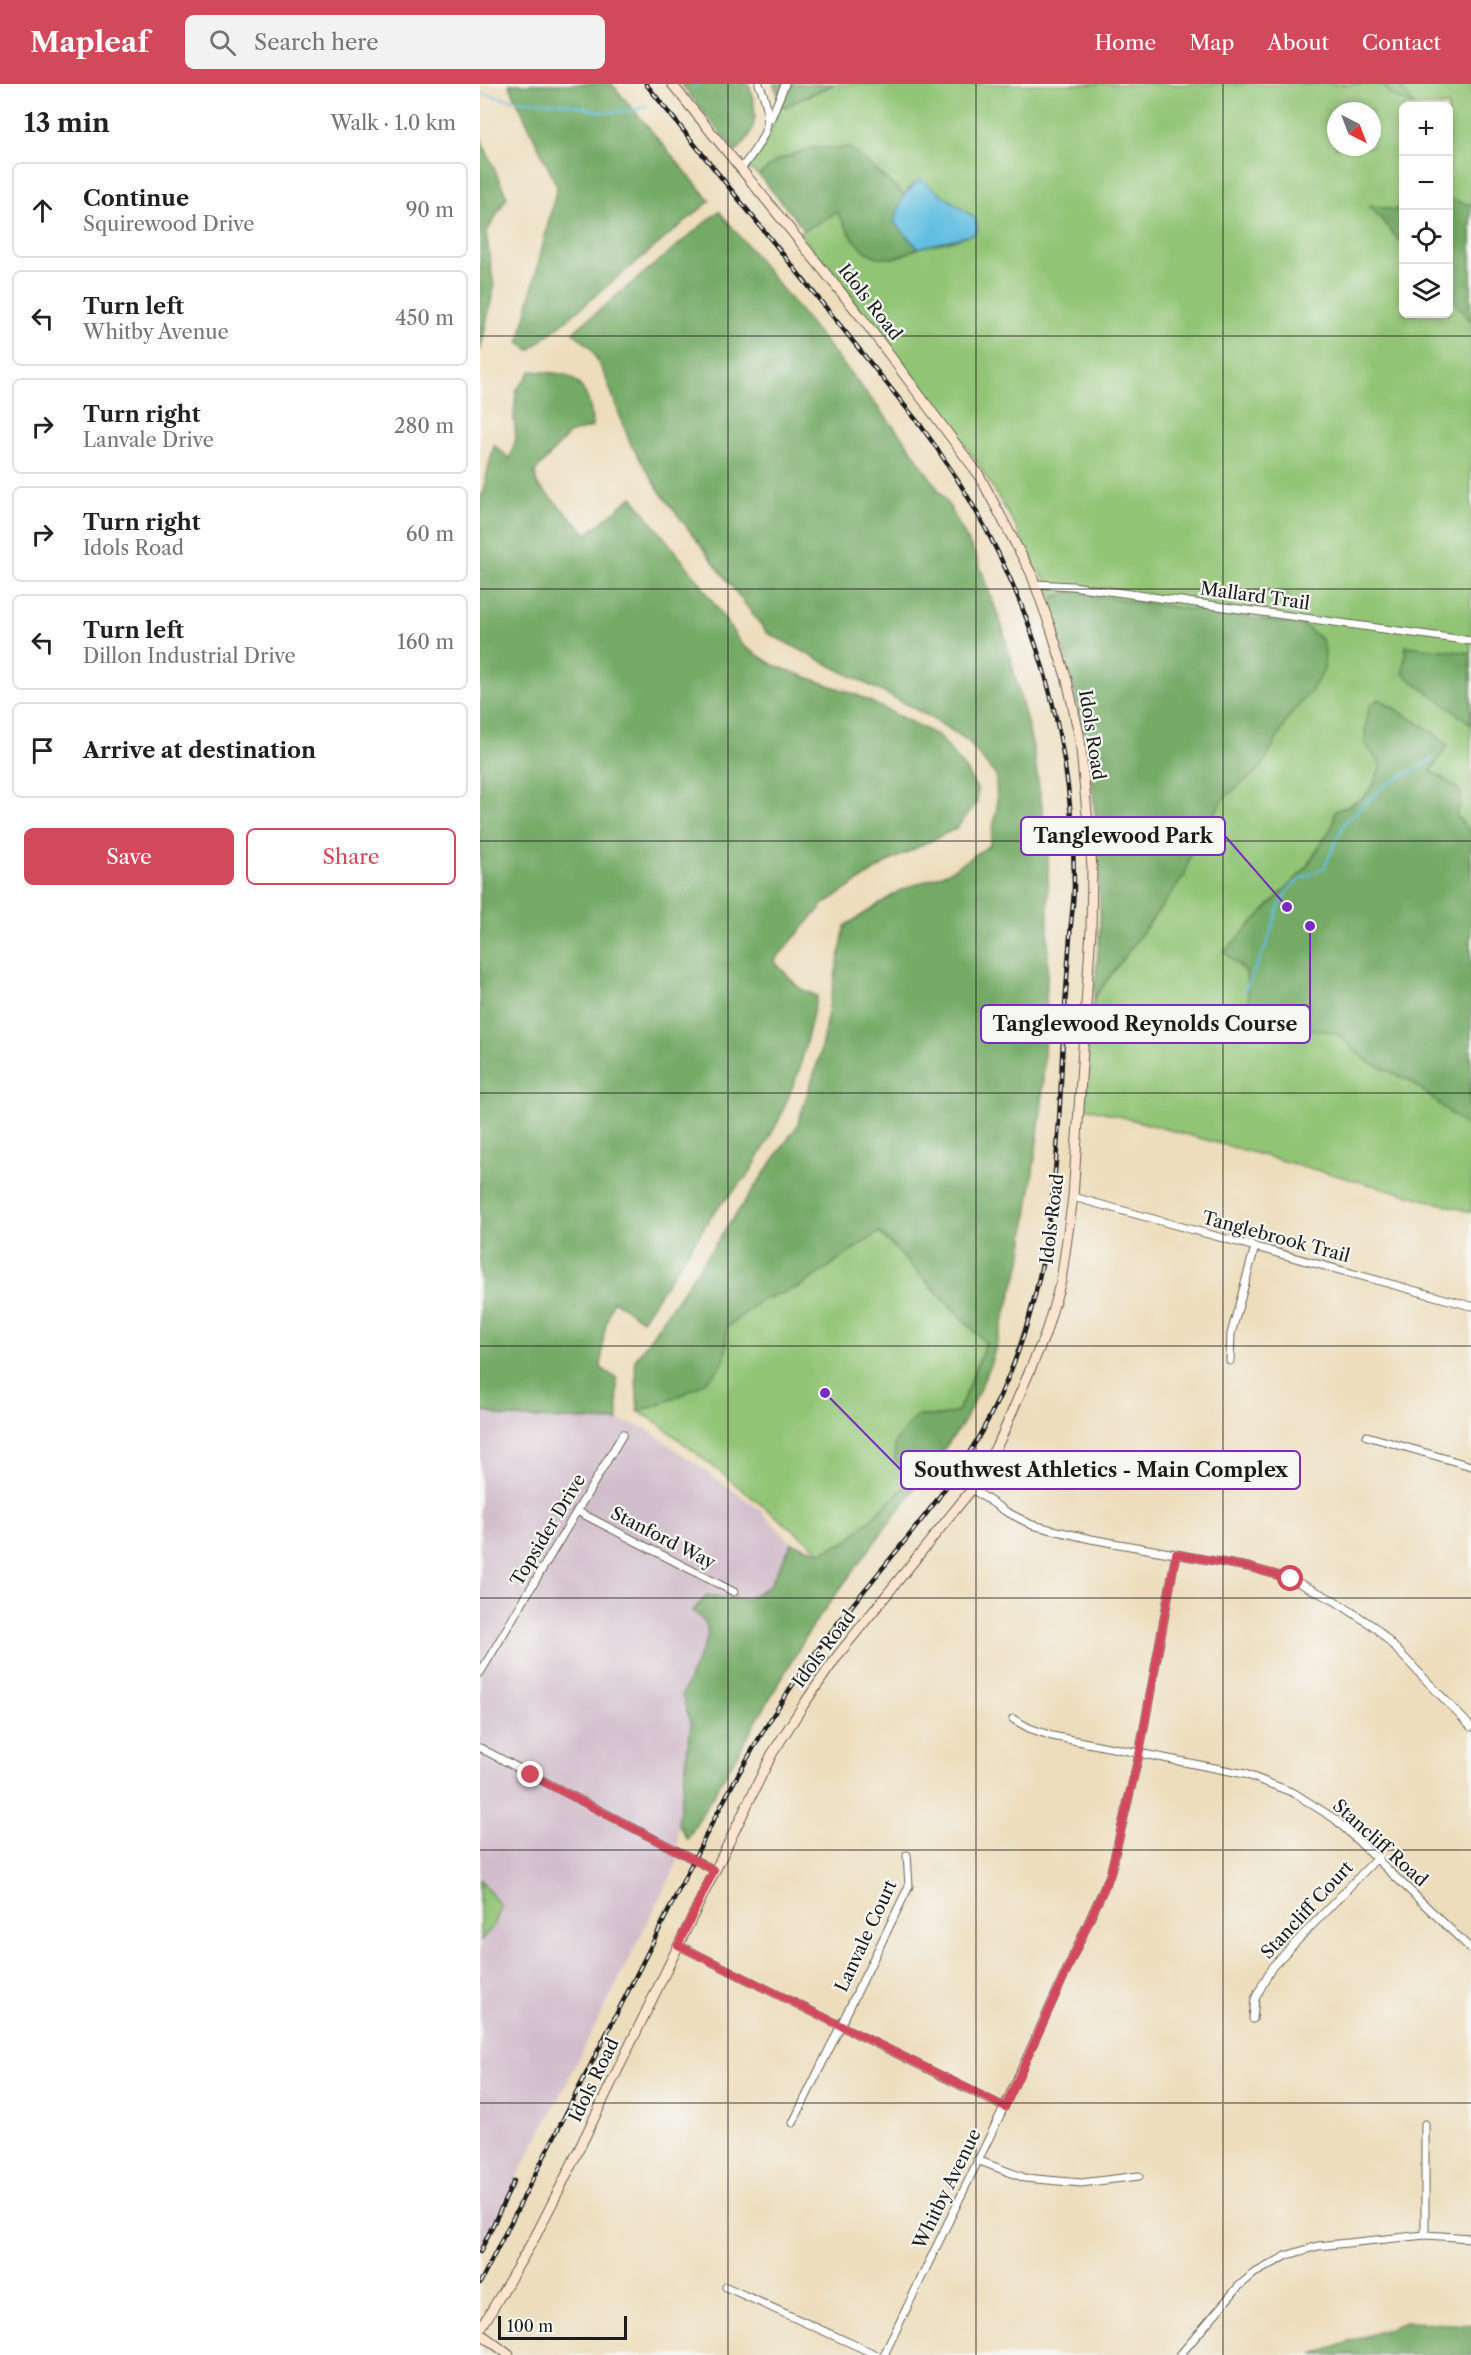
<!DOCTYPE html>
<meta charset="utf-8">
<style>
body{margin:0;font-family:"Libre Caslon Text",serif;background:#f2f2f2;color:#202124}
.controls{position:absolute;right:18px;top:18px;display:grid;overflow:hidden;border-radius:9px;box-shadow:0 3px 9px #0003}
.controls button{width:54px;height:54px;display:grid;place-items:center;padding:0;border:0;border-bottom:2px solid #e0e0e0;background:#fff;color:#202124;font:30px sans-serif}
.compass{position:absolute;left:847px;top:18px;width:54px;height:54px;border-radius:50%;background:#fff;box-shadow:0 3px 9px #0003;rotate:138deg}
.scale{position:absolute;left:18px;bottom:15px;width:129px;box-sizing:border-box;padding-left:6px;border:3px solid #1c1c1c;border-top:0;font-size:16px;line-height:21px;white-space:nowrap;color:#1c1c1c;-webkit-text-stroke:4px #f6f6f2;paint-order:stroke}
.stop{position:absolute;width:18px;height:18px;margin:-14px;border:4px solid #d1495b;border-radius:50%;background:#fff}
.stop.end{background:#d1495b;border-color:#fff;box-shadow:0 2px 6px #0008}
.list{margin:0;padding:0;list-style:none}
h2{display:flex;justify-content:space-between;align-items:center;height:78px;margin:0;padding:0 24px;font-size:26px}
h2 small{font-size:20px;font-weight:400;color:#757577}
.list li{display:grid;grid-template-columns:39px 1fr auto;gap:18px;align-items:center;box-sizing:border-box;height:96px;margin:0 12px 12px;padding:0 12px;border:2px solid #e0e0e0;border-radius:9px}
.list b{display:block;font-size:22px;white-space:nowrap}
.list p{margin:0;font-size:20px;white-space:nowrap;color:#757577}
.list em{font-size:20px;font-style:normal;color:#757577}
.actions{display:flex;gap:12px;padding:18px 24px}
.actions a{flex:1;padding:14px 0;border:2px solid #d1495b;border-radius:9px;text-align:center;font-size:21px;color:#d1495b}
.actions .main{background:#d1495b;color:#fff}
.icon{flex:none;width:33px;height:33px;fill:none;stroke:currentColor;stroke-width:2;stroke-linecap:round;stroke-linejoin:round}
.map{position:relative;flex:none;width:991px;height:2271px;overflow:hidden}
header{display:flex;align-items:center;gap:36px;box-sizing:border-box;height:84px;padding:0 30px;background:#d1495b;color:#fff}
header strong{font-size:28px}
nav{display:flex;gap:33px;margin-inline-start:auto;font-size:21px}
.search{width:420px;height:54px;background:#f2f2f2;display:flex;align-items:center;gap:15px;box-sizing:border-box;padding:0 21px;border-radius:9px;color:#757577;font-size:22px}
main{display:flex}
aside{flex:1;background:#fff}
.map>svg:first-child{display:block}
.industrial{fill:#d1bdcb}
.green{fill:#91c475;stroke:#567048;stroke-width:1.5;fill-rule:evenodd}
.forest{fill:#74aa66;stroke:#486341;stroke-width:1.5}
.water{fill:#63bfe1;stroke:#406e7e;stroke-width:1.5}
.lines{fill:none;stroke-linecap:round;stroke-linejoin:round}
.stream{stroke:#63bfe1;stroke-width:2}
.street-casing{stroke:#656054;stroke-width:9}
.secondary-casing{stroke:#656054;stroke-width:11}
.street{stroke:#fff;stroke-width:7}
.secondary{stroke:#fbe5cf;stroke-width:9}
.rail-casing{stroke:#1c1c1c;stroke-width:4.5}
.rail{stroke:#f6f6f2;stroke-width:2;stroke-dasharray:7;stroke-linecap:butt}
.route{stroke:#d1495b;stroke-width:8}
.grid{fill:none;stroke:#1c1c1c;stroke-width:1.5;stroke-opacity:0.55}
.labels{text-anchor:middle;stroke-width:4.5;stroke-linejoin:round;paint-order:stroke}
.street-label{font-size:18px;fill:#1c1c1c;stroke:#f6f6f2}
.leader{fill:none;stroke:#7b2cbf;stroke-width:2}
.callout-dot{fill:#7b2cbf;stroke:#f6f6f2;stroke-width:2}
.callout{fill:#f6f6f2;stroke:#7b2cbf;stroke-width:2}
.callout-label{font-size:20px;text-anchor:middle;font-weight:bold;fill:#1c1c1c}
</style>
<header>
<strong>Mapleaf</strong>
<div class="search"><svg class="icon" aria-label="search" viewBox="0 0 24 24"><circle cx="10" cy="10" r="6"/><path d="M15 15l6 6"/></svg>Search here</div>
<nav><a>Home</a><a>Map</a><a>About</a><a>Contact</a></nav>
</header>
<main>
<aside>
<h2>13 min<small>Walk · 1.0 km</small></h2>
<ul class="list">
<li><svg class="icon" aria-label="ahead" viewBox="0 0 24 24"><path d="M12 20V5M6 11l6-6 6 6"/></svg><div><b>Continue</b><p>Squirewood Drive</p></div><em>90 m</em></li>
<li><svg class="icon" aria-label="left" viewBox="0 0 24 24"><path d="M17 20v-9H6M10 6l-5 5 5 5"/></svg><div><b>Turn left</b><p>Whitby Avenue</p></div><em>450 m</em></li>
<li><svg class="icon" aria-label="right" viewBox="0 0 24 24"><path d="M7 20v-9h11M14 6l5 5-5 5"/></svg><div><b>Turn right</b><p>Lanvale Drive</p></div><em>280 m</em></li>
<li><svg class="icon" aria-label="right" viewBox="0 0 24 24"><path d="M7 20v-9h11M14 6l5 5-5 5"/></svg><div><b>Turn right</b><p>Idols Road</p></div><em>60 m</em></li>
<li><svg class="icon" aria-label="left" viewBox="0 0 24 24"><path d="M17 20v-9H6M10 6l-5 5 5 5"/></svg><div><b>Turn left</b><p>Dillon Industrial Drive</p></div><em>160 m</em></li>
<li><svg class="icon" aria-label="arrive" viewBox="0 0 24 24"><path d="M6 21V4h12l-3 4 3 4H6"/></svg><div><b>Arrive at destination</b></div></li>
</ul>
<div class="actions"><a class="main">Save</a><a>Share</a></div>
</aside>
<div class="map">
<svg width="991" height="2271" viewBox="0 0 991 2271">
<rect width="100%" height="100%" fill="#f6f6f2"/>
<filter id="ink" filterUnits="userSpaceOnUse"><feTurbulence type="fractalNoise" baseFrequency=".0167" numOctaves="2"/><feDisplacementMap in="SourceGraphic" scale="12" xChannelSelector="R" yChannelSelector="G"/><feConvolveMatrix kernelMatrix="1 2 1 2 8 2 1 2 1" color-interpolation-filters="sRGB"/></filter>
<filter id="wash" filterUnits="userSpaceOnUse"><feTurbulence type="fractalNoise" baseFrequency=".008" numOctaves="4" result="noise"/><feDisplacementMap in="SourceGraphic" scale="24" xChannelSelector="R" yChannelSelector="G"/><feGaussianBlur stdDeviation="1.35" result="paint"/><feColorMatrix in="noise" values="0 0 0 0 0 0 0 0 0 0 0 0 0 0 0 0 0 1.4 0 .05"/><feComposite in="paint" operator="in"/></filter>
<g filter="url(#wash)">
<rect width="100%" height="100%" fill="#edddbc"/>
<path class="industrial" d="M0 1326 25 1333 138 1337 164 1343 279 1425 312 1459 289 1502 265 1516 227 1511 226 1539 228 1552 202 1611 211 1641 198 1739V1778L71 2029 0 2162V1857L14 1841 21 1823 0 1795Z"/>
<path class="green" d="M354 0H991V1128L605 1023 608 961 614 914 619 908 622 876 619 714 581 538 569 505 564 493 555 485 534 439 497 378 446 307 319 148 357 127 374 156 413 174 438 164 480 155C471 115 475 113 434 99L424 111 370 64 298 76 279 91 268 84 284 62 302 18 305 23ZM924 22H968V230H924ZM856 27H892V63H856Z
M399 1148 506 1259 478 1328 461 1332H436L415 1375 433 1395 366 1458 341 1468 178 1339 158 1327 182 1320 244 1277 246 1244 282 1216 321 1202Z
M0 1795 21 1823 14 1841 0 1857Z"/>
<path class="forest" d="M29 0H132L230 117 50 266 39 259 77 103Z
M201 0H269C278 29 279 46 256 68Z
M293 0H354L304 23Z
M903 0H919C921 8 930 13 934 22L910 11 903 2Z
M0 53 27 113 6 149 14 204 0 268Z
M332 64H370L424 111 414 138 438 164C430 168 420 173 411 174 383 177 369 149 357 128L325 146 279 91 298 76Z
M968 115 991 121V237L969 212Z
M889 121 914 126 923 123V161Z
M239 127 426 358 468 420 497 474 523 545 553 663 568 764V871L562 1020 541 1178 509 1285 484 1338 331 1544 207 1756 198 1739 211 1641 202 1611 228 1552 226 1539 213 1527 227 1511 265 1516 289 1502 312 1459 341 1468 366 1458 433 1396 415 1375V1358L436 1332H461L478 1328 506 1259 399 1148 321 1202 282 1216 246 1244C246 1254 248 1270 243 1278 230 1303 184 1320 158 1327L155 1276 317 1042 339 974 365 842 419 807 469 788 510 761 517 723 516 692 487 656 443 629 287 549 181 409 150 359 126 294 111 264 93 248Z
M51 287C61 288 75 288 85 291 107 300 112 323 112 343L89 350 55 388 57 400 107 450 152 413 218 496 262 561 293 581 377 611 459 652 485 685 497 705V719L477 744 408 778 344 820 294 877 319 904 337 912 320 984 299 1036 270 1089 235 1127 162 1236 133 1216 124 1248 121 1284 137 1295 138 1337 25 1333 0 1326V419L14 361 30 375 36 354 34 334 36 307Z
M592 508 825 542 842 556 845 567 844 586 831 607 809 633 781 684 745 713 711 767 705 791 614 914C615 889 620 862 620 837 619 728 608 630 570 527V521L575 513Z
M926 562 991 569V640L923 590Z
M899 615 950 646 968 661 951 687 976 703 982 711 976 730 991 750V990L988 1024 991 1027V1046L932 998 887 977 856 949 801 941 770 930 766 888 744 868 825 785 853 741 855 727C882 718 893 709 901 681L885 660V644L890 621Z
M926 2238 991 2241V2271H833Z"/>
<path class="water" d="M440 95 495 134 498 145 494 150 438 164 414 138 424 111Z"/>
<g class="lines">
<path class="stream" d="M212 2 221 0
M0 9 31 16 84 19 121 28 152 27 167 21
M764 908 786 862 799 823 810 803 821 795 844 784 865 738 904 702 952 676"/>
</g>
</g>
<g filter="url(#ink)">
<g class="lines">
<g class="street-casing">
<path id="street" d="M291 34 305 0
M262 84C285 52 297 39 279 0
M555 500 592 502 991 557
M593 1113 991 1222
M750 1277 751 1250 775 1163
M887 1352 991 1382
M492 1405 525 1427 552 1441 611 1455 768 1483 811 1495 855 1517 896 1544 991 1643
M97 1427 254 1508
M0 1589 143 1350
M533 1635 549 1644 572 1652 765 1690 814 1709 855 1735 991 1865
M0 1664 234 1786
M198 1861 524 2023
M773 1935 775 1915 792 1883 898 1773
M313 2039 429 1802 427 1771
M945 2040V2151
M497 2076 545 2094 601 2099 659 2092
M246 2203 397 2271
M404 2271 524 2023 630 1791 659 1671 696 1470
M700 2271 758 2203 773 2190 808 2171 838 2162 945 2151 991 2154"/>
</g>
<g class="secondary-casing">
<path id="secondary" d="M0 2246 55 2153 81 2102 292 1670 324 1620 358 1571 492 1405 521 1354 565 1251 581 1197 593 1113 611 846 612 783 600 655 587 596 571 545 551 489 499 391 382 234 192 0
M0 2249 29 2271"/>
</g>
<use href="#street" class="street"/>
<use href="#secondary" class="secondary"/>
<g class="rail-casing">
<path id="rail" d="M0 2168 34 2097
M0 2199C57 2086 115 1973 172 1860 203 1799 231 1736 266 1677 289 1636 315 1595 344 1557 400 1483 466 1417 509 1334 568 1223 577 1099 582 975 584 934 587 893 590 852 591 835 594 818 594 801 594 631 541 478 441 342L166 0"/>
</g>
<use href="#rail" class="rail"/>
</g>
</g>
<g class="lines" filter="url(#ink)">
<path class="route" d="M51 1691 234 1786 198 1861 525 2023 630 1791 659 1671 696 1470 768 1483 811 1495"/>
</g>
<path class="grid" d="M248 0V2271M496 0V2271M743 0V2271M0 252H991M0 505H991M0 757H991M0 1009H991M0 1262H991M0 1514H991M0 1766H991M0 2019H991"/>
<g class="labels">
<g class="street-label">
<text transform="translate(390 218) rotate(52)" y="6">Idols Road</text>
<text transform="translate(775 512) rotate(8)" y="6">Mallard Trail</text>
<text transform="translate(612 651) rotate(81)" y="6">Idols Road</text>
<text transform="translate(572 1135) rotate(-83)" y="6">Idols Road</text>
<text transform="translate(796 1153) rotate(15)" y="6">Tanglebrook Trail</text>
<text transform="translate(68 1446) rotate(-59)" y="6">Topsider Drive</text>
<text transform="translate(183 1454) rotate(27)" y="6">Stanford Way</text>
<text transform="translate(344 1565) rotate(-53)" y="6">Idols Road</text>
<text transform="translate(900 1759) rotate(42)" y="6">Stancliff Road</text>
<text transform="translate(827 1826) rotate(-47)" y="6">Stancliff Court</text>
<text transform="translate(386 1852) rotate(-65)" y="6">Lanvale Court</text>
<text transform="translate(114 1996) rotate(-64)" y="6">Idols Road</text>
<text transform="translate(467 2105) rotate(-64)" y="6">Whitby Avenue</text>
</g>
</g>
<path class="leader" d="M807 823L745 752M830 842L830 940M345 1309L421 1386"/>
<g class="callout-dot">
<circle cx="807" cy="823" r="6"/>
<circle cx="830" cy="842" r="6"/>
<circle cx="345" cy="1309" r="6"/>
</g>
<g class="callout">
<rect x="541" y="733" width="204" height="38" rx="6"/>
<rect x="501" y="921" width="329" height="38" rx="6"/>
<rect x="421" y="1367" width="399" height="38" rx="6"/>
</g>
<g class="callout-label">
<text x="643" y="759">Tanglewood Park</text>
<text x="665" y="947">Tanglewood Reynolds Course</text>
<text x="621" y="1393">Southwest Athletics - Main Complex</text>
</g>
</svg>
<div class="controls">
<button>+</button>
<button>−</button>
<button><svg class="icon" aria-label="locate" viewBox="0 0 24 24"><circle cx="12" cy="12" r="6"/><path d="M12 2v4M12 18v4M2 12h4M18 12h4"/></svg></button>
<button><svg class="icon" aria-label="layers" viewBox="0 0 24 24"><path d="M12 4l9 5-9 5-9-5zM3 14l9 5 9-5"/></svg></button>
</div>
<svg class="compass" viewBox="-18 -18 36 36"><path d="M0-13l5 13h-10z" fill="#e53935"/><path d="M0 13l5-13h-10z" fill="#757577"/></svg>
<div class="scale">100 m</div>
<div class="stop" style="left:811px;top:1495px"></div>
<div class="stop end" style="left:51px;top:1691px"></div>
</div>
</main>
